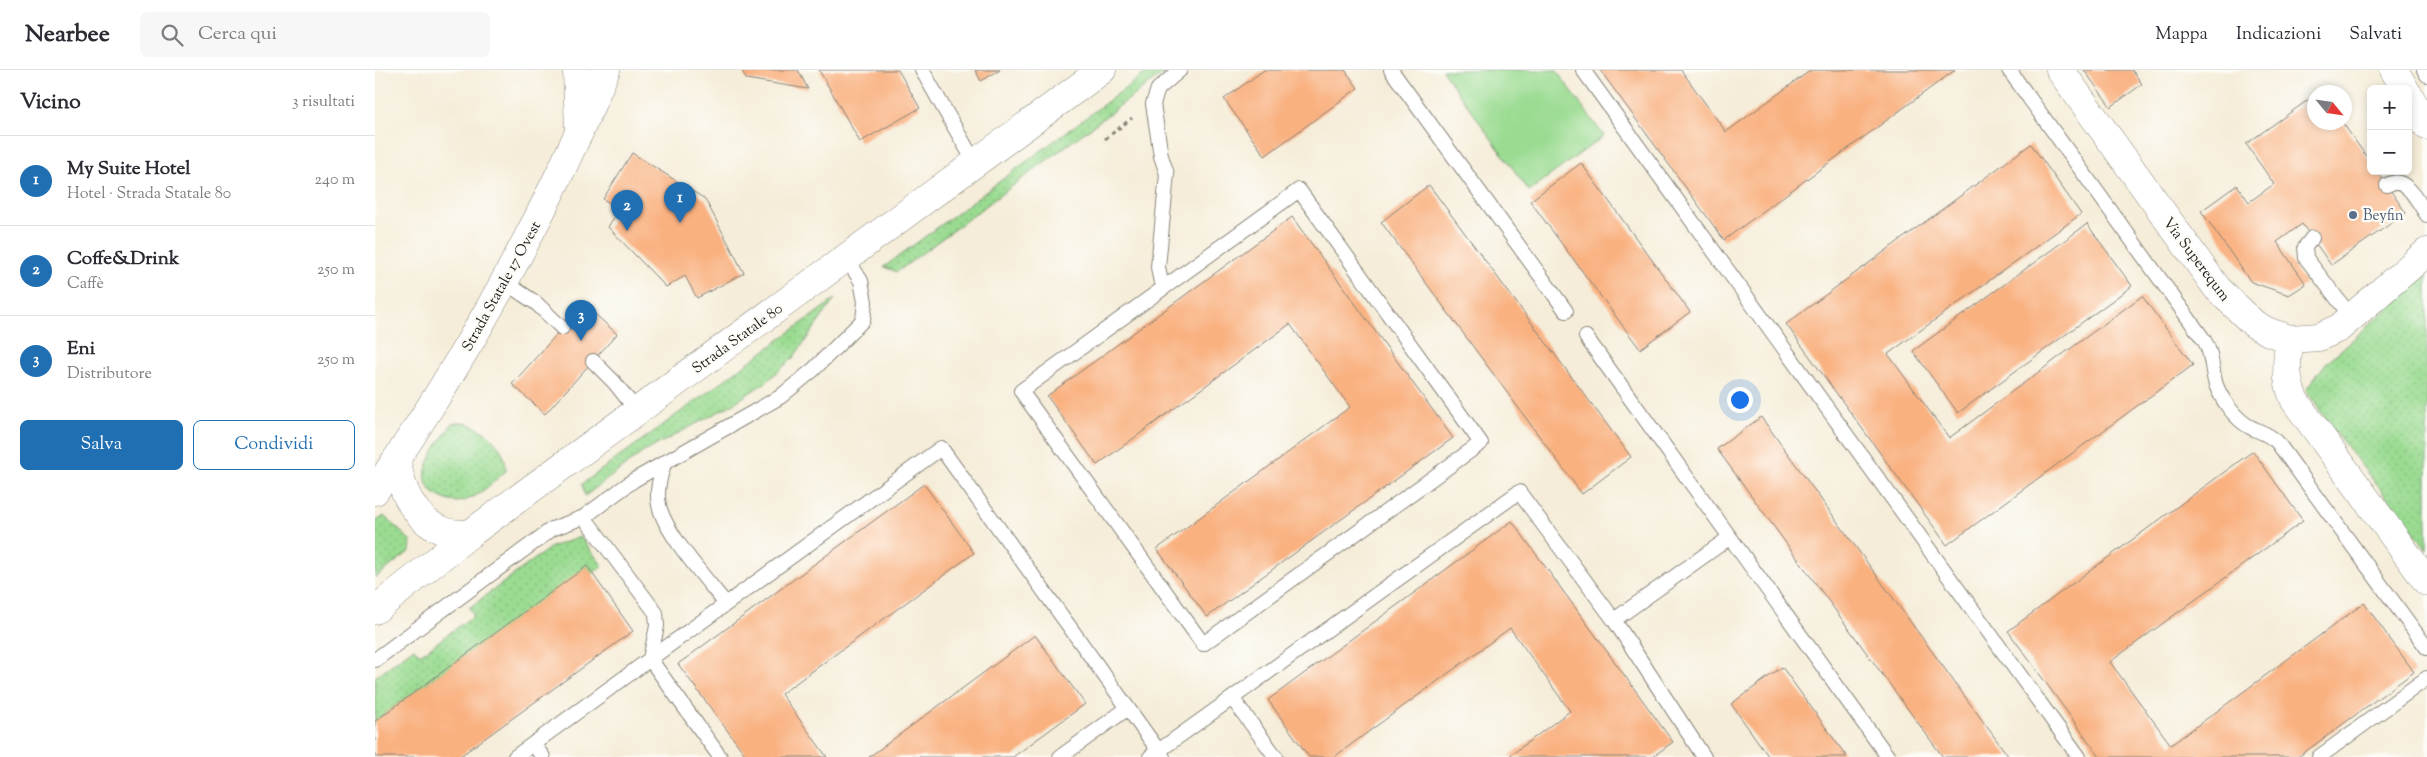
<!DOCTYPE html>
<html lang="it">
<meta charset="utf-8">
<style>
body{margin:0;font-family:"Sorts Mill Goudy",serif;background:#f7f7f7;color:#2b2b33}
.controls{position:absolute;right:15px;top:15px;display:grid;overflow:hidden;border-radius:8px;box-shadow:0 2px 8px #0003}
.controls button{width:45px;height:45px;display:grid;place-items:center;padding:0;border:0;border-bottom:1px solid #e1e1e2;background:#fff;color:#2b2b33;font:25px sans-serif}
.compass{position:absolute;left:1932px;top:15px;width:45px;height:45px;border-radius:50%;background:#fff;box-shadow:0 2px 8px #0003;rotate:119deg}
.you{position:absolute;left:1364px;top:329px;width:18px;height:18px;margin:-12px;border:4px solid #fff;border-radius:50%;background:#1a73e8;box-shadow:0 0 0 8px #1a73e833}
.badge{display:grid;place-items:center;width:32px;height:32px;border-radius:50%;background:#1f6fb2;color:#fff;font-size:16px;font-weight:700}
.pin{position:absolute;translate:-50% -41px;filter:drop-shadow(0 1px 2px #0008)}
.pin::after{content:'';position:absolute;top:26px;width:18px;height:15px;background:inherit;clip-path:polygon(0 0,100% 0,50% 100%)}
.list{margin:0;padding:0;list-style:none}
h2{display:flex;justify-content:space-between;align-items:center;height:65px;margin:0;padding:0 20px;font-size:21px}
h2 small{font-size:16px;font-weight:400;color:#7c7c81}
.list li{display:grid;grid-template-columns:32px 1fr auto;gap:15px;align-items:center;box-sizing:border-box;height:90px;padding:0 20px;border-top:1px solid #e1e1e2}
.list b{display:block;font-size:19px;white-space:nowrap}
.list p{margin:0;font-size:16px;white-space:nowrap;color:#7c7c81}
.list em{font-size:16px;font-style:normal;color:#7c7c81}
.actions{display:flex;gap:10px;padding:15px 20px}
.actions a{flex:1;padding:11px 0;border:1px solid #1f6fb2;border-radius:8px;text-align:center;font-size:18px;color:#1f6fb2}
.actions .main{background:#1f6fb2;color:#fff}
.icon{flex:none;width:28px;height:28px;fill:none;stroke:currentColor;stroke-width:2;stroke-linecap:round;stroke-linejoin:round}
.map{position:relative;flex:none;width:2052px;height:687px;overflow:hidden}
header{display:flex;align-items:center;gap:30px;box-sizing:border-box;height:70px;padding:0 25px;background:#fff;border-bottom:1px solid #e1e1e2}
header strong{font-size:24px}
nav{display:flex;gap:28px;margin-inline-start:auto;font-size:18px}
.search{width:350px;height:45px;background:#f7f7f7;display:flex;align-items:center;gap:12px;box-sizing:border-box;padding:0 18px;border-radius:8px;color:#7c7c81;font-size:19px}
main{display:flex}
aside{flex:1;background:#fff}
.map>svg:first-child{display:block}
.grass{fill:url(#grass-dots);stroke:#5b7c56}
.garden{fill:#9adb91;stroke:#5b7c56}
.building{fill:#f9b180}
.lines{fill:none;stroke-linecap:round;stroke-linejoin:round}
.service-casing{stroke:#88847a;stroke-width:16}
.minor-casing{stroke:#88847a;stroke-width:29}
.primary-casing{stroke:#88847a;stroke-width:29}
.path{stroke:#88847a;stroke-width:3;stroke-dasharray:4 4;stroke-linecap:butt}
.service{stroke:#fff;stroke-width:14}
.minor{stroke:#fff;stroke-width:28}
.primary{stroke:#fff;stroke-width:28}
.service-dot{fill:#5c6f8a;stroke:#fdfcf7;stroke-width:2}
.labels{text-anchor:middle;stroke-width:4.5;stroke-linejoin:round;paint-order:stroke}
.service-label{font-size:15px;fill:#4e5e75;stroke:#fdfcf7;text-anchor:start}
.street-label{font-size:15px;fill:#1c1c1c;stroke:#fdfcf7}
</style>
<header>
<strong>Nearbee</strong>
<div class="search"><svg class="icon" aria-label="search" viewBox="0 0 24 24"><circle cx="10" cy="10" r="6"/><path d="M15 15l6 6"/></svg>Cerca qui</div>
<nav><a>Mappa</a><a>Indicazioni</a><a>Salvati</a></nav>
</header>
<main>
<aside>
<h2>Vicino<small>3 risultati</small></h2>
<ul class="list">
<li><span class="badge">1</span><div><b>My Suite Hotel</b><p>Hotel · Strada Statale 80</p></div><em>240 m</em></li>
<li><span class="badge">2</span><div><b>Coffe&amp;Drink</b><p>Caffè</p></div><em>250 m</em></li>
<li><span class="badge">3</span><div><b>Eni</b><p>Distributore</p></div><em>250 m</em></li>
</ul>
<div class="actions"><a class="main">Salva</a><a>Condividi</a></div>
</aside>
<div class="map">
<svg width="2052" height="687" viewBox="0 0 2052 687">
<defs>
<pattern id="grass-dots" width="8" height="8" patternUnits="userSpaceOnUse" patternTransform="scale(1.25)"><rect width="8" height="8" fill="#9adb91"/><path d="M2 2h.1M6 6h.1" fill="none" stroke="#84bb7c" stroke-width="1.8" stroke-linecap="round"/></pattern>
</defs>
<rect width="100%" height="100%" fill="#fdfcf7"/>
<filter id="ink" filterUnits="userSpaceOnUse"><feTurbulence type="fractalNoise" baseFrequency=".02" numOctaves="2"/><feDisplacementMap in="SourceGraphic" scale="10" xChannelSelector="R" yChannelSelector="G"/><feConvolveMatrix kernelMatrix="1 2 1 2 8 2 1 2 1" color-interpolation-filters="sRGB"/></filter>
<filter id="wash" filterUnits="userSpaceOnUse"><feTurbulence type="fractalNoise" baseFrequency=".0096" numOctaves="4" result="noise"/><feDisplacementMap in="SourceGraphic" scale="20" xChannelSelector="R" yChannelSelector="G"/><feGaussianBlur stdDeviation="1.12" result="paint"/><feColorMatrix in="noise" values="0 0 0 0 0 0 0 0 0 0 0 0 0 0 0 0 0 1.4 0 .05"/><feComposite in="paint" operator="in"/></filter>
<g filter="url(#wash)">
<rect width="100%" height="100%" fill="#f5edd9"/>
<path class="grass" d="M775 0H793L522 202 509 197Z
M2052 204V479L1957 358 1931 320 1951 293Z
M460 229 418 288 391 312 356 335 267 383 210 426 207 414Z
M87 352C110 358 131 375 131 401 120 410 107 424 94 429 84 434 75 432 65 427 32 411 64 373 77 354Z
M9 446 36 471 35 481 0 508V452Z
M205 467 228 496 217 504 212 497 0 651V607L39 578 45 585 99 545 94 538 176 477Z"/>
<path class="garden" d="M1067 0H1181L1229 66 1154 121Z"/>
<g id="blocks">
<path class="building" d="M367 0H423L433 19 371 9Z
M444 0H523L545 38 485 72Z
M600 0H625L606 11Z
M889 0H970L983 18 890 86 849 29Z
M1225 0H1306L1351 62 1436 0H1580L1349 170Z
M1709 0H1757L1767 14 1736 37Z
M1940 25V52H1967L1996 93V101H2002L2031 143 1956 195 1927 154 1902 172 1931 214 1914 225 1876 212 1826 141 1862 115 1874 132 1899 114 1871 74Z
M1656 74 1706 144 1513 284 1574 368 1767 226 1818 295 1572 475 1411 254Z
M257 83 330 129 369 203 322 228 310 206 291 217 233 157 244 139 228 129Z
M1206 93 1315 242 1265 279 1155 131Z
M1054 115 1256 387 1207 424 1006 152Z
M917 147 1078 368 832 547 782 479 975 337 915 254 722 395 672 326Z
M1712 154 1757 216 1583 343 1538 281Z
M209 234 242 264 170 344 137 314Z
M1386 347 1634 687H1568L1342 379Z
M1878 381 1928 451 1735 592 1796 675 1989 533 2039 602 1923 687H1725L1633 561Z
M549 414 599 483 406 624 452 687H372L303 594Z
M1137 451 1298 672 1277 687H1133L1195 641 1135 558 959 687H934L893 630Z
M212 496 258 561 84 687H0V651Z
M660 565 710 634 638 687H494Z
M1407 597 1472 687H1394L1356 634Z"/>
</g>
</g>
<g filter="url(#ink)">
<use href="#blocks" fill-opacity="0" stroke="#88847a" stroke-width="1"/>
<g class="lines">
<g class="service-casing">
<path id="service" d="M547 0 600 93
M1016 0 1191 241
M1208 0 1704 687
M1634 0 1829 270C1838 284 1836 299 1841 315 1847 330 1860 349 1875 357 1885 362 1894 364 1902 372L2052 578
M2049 0 2052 5
M2012 115C2031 104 2043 132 2052 145
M924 120 1106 373 828 574 646 321Z
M1937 168 1930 177 1931 188 1977 248
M131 213 161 233 187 258
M790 217 785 208 783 197 792 104 786 86 778 34 783 19 805 0
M1211 267 1513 687
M218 291 239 312 262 341
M289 394C285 407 281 421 284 435 289 462 333 511 351 534
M209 447 281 543 282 556 275 589 345 687
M1239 550 1354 468
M0 590 177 459 209 447 259 410 405 327 438 300 488 250 490 232 486 211 471 187
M857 628 901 687
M158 674 168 687
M140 687 566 378 788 687
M685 687 753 638
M775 687 1144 422 1239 550 1329 687
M1944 687 2052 608"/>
</g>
<g class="minor-casing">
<path id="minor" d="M202 0 204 63
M1685 0 1842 218 1879 254 1894 262 1915 269C1911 291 1910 310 1920 331L2052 512
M2019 0 2030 19
M2033 24 2052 56
M1915 269 1944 267 1964 258 2052 182"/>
</g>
<g class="primary-casing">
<path id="primary" d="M22 389C26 428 50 470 96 463
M0 421C92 287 169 150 231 0
M0 540 96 463 727 0"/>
</g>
<path class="path" d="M730 69 757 48"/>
<use href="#service" class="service"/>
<use href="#minor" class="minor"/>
<use href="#primary" class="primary"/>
</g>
</g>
<circle class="service-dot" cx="1978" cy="145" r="5"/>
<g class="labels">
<g class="service-label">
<text x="1988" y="150">Beyfin</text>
</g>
<g class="street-label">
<text transform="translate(1822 189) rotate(53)" y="5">Via Superequm</text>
<text transform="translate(126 216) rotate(-61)" y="5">Strada Statale 17 Ovest</text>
<text transform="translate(362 268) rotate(-36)" y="5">Strada Statale 80</text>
</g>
</g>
</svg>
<div class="controls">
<button>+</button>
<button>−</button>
</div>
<svg class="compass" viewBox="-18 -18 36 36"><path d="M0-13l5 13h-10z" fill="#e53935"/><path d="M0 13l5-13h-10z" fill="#7c7c81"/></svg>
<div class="you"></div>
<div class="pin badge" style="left:305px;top:153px">1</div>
<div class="pin badge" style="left:252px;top:161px">2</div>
<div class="pin badge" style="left:206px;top:271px">3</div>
</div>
</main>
